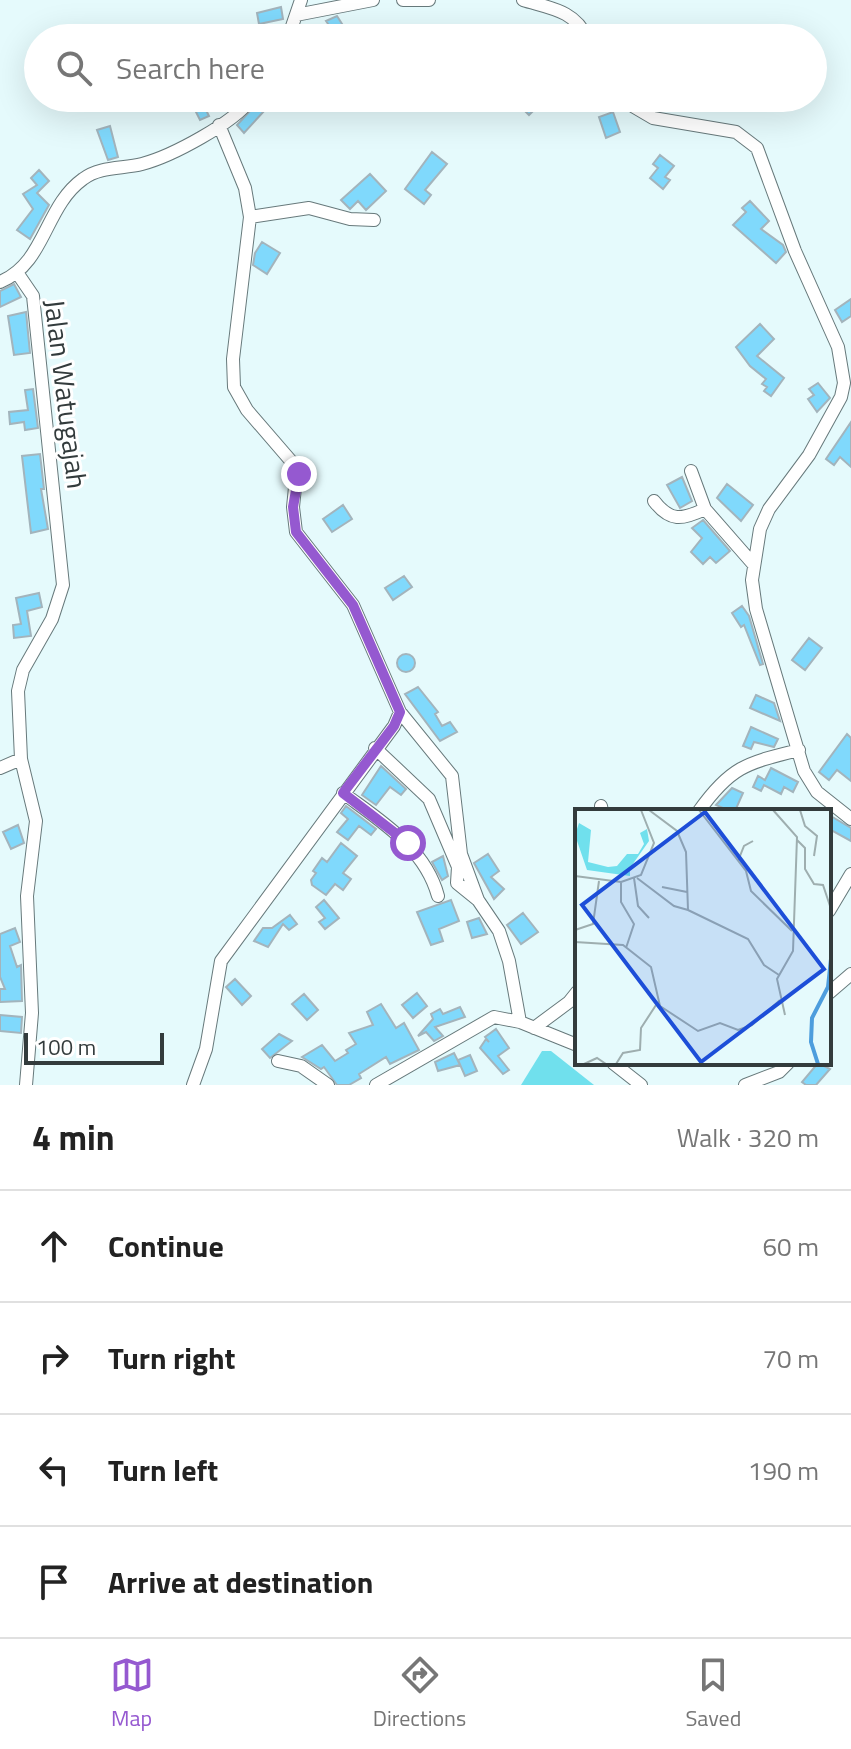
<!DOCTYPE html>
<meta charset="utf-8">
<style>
body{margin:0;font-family:"Titillium Web",sans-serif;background:#f6f6f6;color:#222}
.scale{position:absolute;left:24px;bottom:20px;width:140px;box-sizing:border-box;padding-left:8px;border:4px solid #333b3c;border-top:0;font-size:22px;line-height:28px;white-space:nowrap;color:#333b3c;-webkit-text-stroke:6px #fff;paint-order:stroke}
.stop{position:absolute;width:24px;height:24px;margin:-18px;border:6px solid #9559d0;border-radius:50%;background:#fff}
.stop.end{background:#9559d0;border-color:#fff;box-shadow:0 2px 8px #0008}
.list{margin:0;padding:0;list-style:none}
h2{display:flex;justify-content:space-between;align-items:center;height:104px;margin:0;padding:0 32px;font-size:34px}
h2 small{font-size:26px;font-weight:400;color:#767676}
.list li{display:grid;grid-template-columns:52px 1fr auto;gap:24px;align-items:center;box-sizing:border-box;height:112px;padding:0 32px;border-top:2px solid #e0e0e0}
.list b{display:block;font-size:30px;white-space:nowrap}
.list em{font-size:26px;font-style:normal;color:#767676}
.icon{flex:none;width:44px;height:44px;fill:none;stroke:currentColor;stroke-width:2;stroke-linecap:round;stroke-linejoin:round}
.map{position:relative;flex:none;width:851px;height:1085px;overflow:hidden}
.search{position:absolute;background:#fff;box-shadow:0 8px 32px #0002;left:24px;right:24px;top:24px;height:88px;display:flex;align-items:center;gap:20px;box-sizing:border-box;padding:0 28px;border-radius:44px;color:#767676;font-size:30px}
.sheet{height:552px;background:#fff}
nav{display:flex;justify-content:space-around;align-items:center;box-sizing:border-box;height:112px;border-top:2px solid #e0e0e0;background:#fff;font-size:22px;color:#767676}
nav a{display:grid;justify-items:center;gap:4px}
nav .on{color:#9559d0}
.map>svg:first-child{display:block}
.green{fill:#70e0ed}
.building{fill:#80d9fc;stroke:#a3b4bc;stroke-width:2}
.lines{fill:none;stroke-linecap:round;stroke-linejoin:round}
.minor-casing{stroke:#67797b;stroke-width:14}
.minor{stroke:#fff;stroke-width:12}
.route{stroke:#9559d0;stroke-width:10}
.labels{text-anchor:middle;stroke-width:6;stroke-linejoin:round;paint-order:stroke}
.street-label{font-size:28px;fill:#333b3c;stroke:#fff}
.inset-river{fill:none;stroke:#4d9ddd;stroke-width:4}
.inset-road{fill:none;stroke:#9eaeaf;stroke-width:2}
.view{fill:#1d4ed8;fill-opacity:0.15;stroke:#1d4ed8;stroke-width:4}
.inset-edge{fill:none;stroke:#333b3c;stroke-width:4}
</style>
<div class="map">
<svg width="851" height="1085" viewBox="0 0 851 1085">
<rect width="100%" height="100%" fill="#e5fafc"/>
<path class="green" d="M542 1051H551L594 1085H521Z"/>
<path class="building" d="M281 7 283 19 259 24 257 13Z
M337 16 351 38H338L326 21Z
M189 98H200L209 116 200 120Z
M262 98H276L244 133 237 125Z
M512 98H538L542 102 529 115Z
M613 112 620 132 606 138 599 117Z
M110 126 118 157 108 160 97 130Z
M432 152 447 164 425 190 431 195 424 204 405 189Z
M660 155 674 166 665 177 670 180 663 189 650 178 658 168 653 164Z
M39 170 49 181 37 193 49 205 30 239 17 230 33 209 23 194 37 185 31 178Z
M370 174 386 191 366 210 358 201 350 209 341 200Z
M750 201 769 221 761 229 783 245 786 252 776 263 733 225 746 212 742 208Z
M262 242 280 253 267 274 253 265 255 253Z
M14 284 21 297 0 307V291Z
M851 299V316L842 322 835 310Z
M26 312 30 353 14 355 8 316Z
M760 324 774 339 757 356 784 378 771 396 764 391 767 387 762 384 766 379 750 366 736 347Z
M818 383 830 398 817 412 808 399 814 395 809 389Z
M33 389 38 428 25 430 24 422 10 424 9 412 28 410 25 390Z
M851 422V467L840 457 834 465 826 459Z
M40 454 44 489H41L48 529 31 533 22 456Z
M682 477 692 501 680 508 667 485Z
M727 484 753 505 741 521 717 498Z
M343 505 352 519 332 532 323 519Z
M703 520 730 551 716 563 710 557 703 564 691 552 702 538 692 528Z
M404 576 412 587 393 600 385 588Z
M39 593 42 607 27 611 31 636 14 638 13 625 21 624 16 598Z
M742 606 749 616 763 664 760 665 744 625 741 627 732 613Z
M809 638 822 648 805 670 792 660Z
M397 663a9 9 0 1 1 18 0a9 9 0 1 1-18 0Z
M418 687 438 712 435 714 442 726 450 722 457 732 440 741 405 694Z
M756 695 774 703 780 721 750 708Z
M751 727 778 739 774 747 754 742 751 749 743 746Z
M847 734 851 738V781L837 770 829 780 819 772Z
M381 766 406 789 401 795 390 787 376 805 362 795Z
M771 768 798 782 793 792 784 787 781 794 764 785 761 791 753 787 758 776 765 780Z
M732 788 743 793 735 811H722L723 808 716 805Z
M346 806 376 829 371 835 359 826 348 840 337 832 348 819 341 813Z
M829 815 851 828V841L829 829Z
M18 825 24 843 11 849 3 832Z
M341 843 357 856 343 873 351 879 343 890 335 884 326 895 312 885 311 880 316 873 313 871 322 858 327 862Z
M488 854 499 871 491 877 504 889 494 899 474 863Z
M443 856 448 876 442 880 432 862Z
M324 900 339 918 325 929 319 922 325 918 316 907Z
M451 900 459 921 439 929 443 941 431 945 417 912Z
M523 913 538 932 521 944 507 925Z
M290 915 297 924 289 930 283 924 268 947 254 941 263 928H272Z
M479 918 487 934 472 938 467 922Z
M15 928 20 942 10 946 17 967 21 965 22 1001 0 1002V989H5L0 977V934Z
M235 979 251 996 242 1005 226 987Z
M417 993 427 1006 413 1018 402 1005Z
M304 994 318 1010 307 1020 292 1004Z
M381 1004 396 1028 404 1023 419 1050 390 1064 386 1057 359 1074 361 1078 349 1085H337L324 1067 321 1069 302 1057 322 1045 335 1061 348 1053 346 1050 356 1044 349 1033 373 1025 367 1012Z
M460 1007 465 1017 435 1027 443 1036 434 1041 426 1032 418 1036 433 1019 431 1014 440 1009 443 1014Z
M0 1015 22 1017 21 1033 0 1031Z
M496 1029 509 1048 498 1056 509 1070 503 1074 480 1048 486 1039 489 1042 485 1037Z
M279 1034 292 1041 270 1058 262 1049Z
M454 1053 460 1065 438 1071 435 1062Z
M470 1055 477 1071 465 1076 458 1060Z
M818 1063 830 1069 816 1085H806L802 1082Z"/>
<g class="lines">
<g class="minor-casing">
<path id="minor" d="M403 0H429
M523 0C549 8 575 10 587 38
M296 15 373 0
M288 38 301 0
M619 98 653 118 736 132 757 148 795 251 838 347 844 383 841 397 809 455 769 509 760 529 752 580 756 609 804 771 817 792 851 819
M250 217 309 208 350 219 374 220
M18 274 33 296 63 585 52 619 23 670 18 691 21 759 36 821 27 896 32 1013 26 1085
M0 282C46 263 44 207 83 179 100 166 123 169 142 164 172 156 234 123 252 98
M691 471 705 509 754 565
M654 501C670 522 682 520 705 509
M400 712 452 776 461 854 478 900 499 931 509 961 520 1022
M375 748 429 799 458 867 457 883 478 900
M0 768 21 759
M343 793C382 822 425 848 438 896
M601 806 602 811
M699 811C731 766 747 763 799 750
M829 911 851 874
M829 993 851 974
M534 1028 569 1002 577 992
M278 1061 301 1066 328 1085
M613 1063 641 1085
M193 1085 206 1049 221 961 394 726 400 712 353 605 296 532 293 507 297 468 247 410 234 387 233 359 250 217 245 188 219 125
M376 1085 494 1017 520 1022 577 1045
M745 1085 779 1072 788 1063"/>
</g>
<use href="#minor" class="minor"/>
</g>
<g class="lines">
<path class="route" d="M299 474 293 507 296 532 353 605 400 712 394 726 343 793 408 843"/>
</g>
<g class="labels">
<g class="street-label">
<text transform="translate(66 394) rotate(83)" y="10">Jalan Watugajah</text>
</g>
</g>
<g transform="translate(575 809)">
<rect width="256" height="256" fill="#e5fafc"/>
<path d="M4 14 16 21 13 53 33 58 42 57 52 45H63L69 35 65 24 72 20 74 32 55 59V67L12 61 0 26Z" fill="#70e0ed"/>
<path class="inset-river" d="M243 255 236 233 237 209 253 178 256 150"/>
<path class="inset-road" d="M74 1 102 22 111 43 113 101 173 130 189 156 204 166M124 1 171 62 176 82 217 122M198 1 222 28 218 142 202 170 210 206M225 1 230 17 242 27 239 47M222 31 230 39V60L239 75 248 76 256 100M163 52 169 37 178 32M0 67 46 73M59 69 63 97 74 109M62 69 99 97 113 101M87 78 112 83M0 121 18 115 24 72M0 133 48 136 76 158 85 197 123 222 145 214 163 221 177 216 205 191M51 139 59 115 46 93V73L66 66 79 34 66 1M9 255 22 249 31 255M41 255 48 244 65 241 66 219 83 193"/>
<path class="view" d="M130 3 249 160 126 253 7 96Z"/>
<rect width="256" height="256" class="inset-edge"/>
</g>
</svg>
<div class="scale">100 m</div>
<div class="stop" style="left:408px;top:843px"></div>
<div class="stop end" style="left:299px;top:474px"></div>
<div class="search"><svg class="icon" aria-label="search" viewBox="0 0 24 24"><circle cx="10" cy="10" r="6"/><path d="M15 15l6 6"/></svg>Search here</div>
</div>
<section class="sheet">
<h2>4 min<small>Walk · 320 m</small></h2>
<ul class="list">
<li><svg class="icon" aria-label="ahead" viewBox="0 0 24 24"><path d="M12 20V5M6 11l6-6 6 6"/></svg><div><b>Continue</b></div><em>60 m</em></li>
<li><svg class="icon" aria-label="right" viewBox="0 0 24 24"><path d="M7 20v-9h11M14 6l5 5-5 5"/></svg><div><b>Turn right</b></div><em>70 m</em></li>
<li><svg class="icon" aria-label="left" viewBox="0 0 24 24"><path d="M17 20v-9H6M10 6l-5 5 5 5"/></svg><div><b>Turn left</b></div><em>190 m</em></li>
<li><svg class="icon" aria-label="arrive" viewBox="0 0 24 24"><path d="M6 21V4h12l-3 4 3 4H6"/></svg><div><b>Arrive at destination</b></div></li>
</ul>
</section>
<nav>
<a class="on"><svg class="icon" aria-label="map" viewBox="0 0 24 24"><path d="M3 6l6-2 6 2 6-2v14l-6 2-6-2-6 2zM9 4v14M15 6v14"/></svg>Map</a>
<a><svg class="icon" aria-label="directions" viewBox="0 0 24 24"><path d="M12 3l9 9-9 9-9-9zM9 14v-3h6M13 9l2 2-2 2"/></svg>Directions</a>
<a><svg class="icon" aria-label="saved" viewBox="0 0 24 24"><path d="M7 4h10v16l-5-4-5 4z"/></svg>Saved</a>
</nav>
